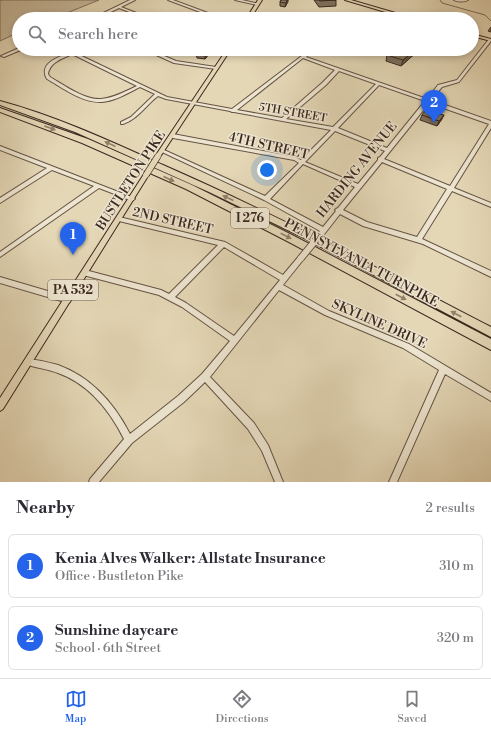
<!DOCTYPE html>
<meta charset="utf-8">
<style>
body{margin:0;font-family:"Libre Bodoni",serif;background:#f2f2f3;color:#2b2b33}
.you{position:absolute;left:267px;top:170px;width:14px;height:14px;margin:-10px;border:3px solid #fff;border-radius:50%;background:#1a73e8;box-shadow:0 0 0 6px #1a73e833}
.badge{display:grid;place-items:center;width:26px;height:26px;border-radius:50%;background:#2563eb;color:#fff;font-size:13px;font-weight:700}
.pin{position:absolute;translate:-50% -33px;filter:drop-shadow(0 1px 2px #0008)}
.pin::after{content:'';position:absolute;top:21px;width:14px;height:12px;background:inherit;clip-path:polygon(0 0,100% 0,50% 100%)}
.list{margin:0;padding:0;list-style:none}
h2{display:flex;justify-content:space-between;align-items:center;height:52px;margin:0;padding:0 16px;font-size:17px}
h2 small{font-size:13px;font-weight:400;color:#7c7c81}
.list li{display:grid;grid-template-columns:26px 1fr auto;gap:12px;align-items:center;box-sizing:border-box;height:64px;margin:0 8px 8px;padding:0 8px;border:1px solid #e1e1e2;border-radius:6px}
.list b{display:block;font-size:15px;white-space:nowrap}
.list p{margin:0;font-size:13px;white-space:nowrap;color:#7c7c81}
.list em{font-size:13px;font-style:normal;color:#7c7c81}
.icon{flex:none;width:22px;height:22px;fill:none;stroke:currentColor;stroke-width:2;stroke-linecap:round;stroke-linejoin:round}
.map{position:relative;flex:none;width:491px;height:482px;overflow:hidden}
.search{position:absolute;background:#fff;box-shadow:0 2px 6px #0003;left:12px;right:12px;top:12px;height:44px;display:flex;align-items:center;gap:10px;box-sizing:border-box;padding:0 14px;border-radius:22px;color:#7c7c81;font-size:15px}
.sheet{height:196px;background:#fff}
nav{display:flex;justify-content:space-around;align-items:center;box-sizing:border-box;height:56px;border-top:1px solid #e1e1e2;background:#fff;font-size:11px;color:#7c7c81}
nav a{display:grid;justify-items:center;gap:2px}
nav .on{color:#2563eb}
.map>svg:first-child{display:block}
.green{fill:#c7b99c;stroke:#81705e}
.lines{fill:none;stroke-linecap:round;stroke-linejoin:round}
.stream{stroke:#7e6e5b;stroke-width:1}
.minor-casing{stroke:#655445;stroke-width:2}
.major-casing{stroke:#3b281f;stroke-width:2}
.highway-casing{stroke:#3b281f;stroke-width:2}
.minor{fill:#ede5d0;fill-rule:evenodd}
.major{fill:#e4d7b6;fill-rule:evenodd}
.highway{fill:#e4d7b6;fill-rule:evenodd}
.minor-bridge-casing{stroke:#655445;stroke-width:8;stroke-linecap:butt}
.major-bridge-casing{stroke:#3b281f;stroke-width:7;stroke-linecap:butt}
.minor-bridge{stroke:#ede5d0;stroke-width:6}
.major-bridge{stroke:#e4d7b6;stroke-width:5.5}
.wall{fill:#7e715f;stroke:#3b281f}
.shaded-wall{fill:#675c4d;stroke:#3b281f}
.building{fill:#93836e;stroke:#3b281f}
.oneway{fill:#90806a}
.labels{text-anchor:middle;stroke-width:3;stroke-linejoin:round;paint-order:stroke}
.far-street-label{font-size:11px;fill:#3b281f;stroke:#ede5d0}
.shield{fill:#ede5d0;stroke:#706154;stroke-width:1}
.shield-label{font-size:12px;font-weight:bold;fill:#3b281f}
.street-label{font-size:13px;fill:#3b281f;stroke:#ede5d0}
</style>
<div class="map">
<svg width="491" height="482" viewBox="0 0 491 482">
<rect width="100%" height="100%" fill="#e4d7b6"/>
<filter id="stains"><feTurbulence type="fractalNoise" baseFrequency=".005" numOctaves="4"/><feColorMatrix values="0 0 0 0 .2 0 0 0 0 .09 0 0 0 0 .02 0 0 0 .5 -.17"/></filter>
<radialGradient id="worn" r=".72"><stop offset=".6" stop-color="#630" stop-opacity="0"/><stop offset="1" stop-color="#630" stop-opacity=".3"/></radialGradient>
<path class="green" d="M3 0H99L52 19H19V32L0 41V1Z"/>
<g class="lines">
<path class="stream" d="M440 0 442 3 485 15 491 21"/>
<g class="minor-casing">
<path id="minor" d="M130 0H135L121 7 152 19H147L119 8 96 19H91Z
M168 0H173L224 19H219Z
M235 0H242L259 4 257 5Z
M454 0H468C465 2 457 2 454 0Z
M489 39H491V41L459 82 442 87 431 100 491 121V128L454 188 491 203V207L452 191 422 239 491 271V277L423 244 363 226 340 214 322 237H318L317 235 320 231 264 200 160 151V150H164L265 196 299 163 294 160 173 138 171 136 173 134 295 157 301 160 331 130 234 112H232L230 111 166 99 158 96C146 105 138 119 123 124H121V122L131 117 155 94 140 87C128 93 115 101 102 102 82 103 63 88 47 79 38 64 58 57 69 53L62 49H67L167 97 232 109 311 49H315L306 57 427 99 438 85 457 80ZM72 54 137 86C126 91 114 98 101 99 84 100 64 85 50 77L48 74C50 62 62 59 72 54ZM303 58 335 70 322 83 282 118 237 110ZM339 71 376 84 333 127 286 119 326 85ZM379 85 425 101 387 148 338 128ZM429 103 489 124 450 186 384 159ZM335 131 385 151 380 157 378 158V160L358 184 305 162ZM382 162 447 189 417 237 367 222 343 210ZM303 164 355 187 338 208 336 209 335 210 336 211 323 227 270 199Z
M19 48 23 49 4 57 1 56Z
M143 49H148L176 61 216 67 218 68 216 69 174 63Z
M0 146 134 198 135 199 132 201 130 200 99 188 0 257V252L94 186 52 170 0 203V198L47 168 0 150Z
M117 217H119L225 242 283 275 299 256H303L304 258 303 260 283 285 329 311 409 344 491 393V401L445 374 397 482H389L439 370 403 348 325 315 279 290 210 377 254 423 268 445 283 482H275L262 451 248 429 205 382 184 402 132 443 99 482H89L90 479 124 439C110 411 89 384 58 373 48 369 36 368 25 364L24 362 25 360 28 359C38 360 48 362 58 365 91 377 114 403 130 434L178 396 202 374 230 341 182 307 159 295 83 275 82 273 83 271 85 270 161 290 169 294 218 245 119 221 116 219ZM224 247 280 280 234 336 186 303 175 297Z
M0 277 68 297 70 298 71 300 70 302 68 303 0 283Z"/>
</g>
<g class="major-casing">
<path id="major" d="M258 0H262L250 19H246Z
M345 0H351L416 19H409Z
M472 34 491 39V41L472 36Z
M227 49H231L160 157H156V155Z
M146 173 148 174 149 175 148 176 3 409 0 411V398L144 174Z"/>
</g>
<g class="highway-casing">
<path id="highway" d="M0 101C56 116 110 141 163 165 275 214 383 271 491 327V337L304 238 209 192 75 132 0 105Z
M0 108 88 139 192 185 294 236 491 339V350L287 241 186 189 82 143 0 112Z"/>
</g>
<use href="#minor" class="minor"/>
<use href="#major" class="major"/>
<use href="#highway" class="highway"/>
<g class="minor-bridge-casing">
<path id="minor-bridge" d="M301 258 320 235"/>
</g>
<g class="major-bridge-casing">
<path id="major-bridge" d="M146 175 158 156"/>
</g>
<use href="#minor-bridge" class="minor-bridge"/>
<use href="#major-bridge" class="major-bridge"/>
</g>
<path class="wall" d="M281 0H288L285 7 280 6V2Z
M314 0H336V6L319 7Z
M491 27V32L488 31Z
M198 49H218L216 52 211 51 205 59 197 58 196 52Z
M419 50 401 66 386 61 387 55Z
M422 115 442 119 437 126 420 120Z"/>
<path class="shaded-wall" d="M287 0H288V2L285 7 286 3Z
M208 49H211V51L205 59V53Z
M416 49H420L419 50 401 66 403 60Z
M444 115 442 119 437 126 439 121Z"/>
<path class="building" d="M281 0H287L286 3 280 2Z
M319 0H336L320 1Z
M472 38 476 39 473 42H472Z
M198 49H208L205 53 196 52Z
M395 49H416L403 60 387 55Z
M425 111 444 115 439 121 422 115Z"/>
<defs><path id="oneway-solid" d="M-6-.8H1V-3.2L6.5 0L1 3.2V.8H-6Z"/></defs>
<g class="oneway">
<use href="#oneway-solid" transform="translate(50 128) rotate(20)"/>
<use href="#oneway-solid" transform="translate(110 144) rotate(-156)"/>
<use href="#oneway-solid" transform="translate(169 179) rotate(25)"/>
<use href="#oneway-solid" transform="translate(228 198) rotate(-155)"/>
<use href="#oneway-solid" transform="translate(286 236) rotate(27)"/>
<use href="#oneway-solid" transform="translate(401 297) rotate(28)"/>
<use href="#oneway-solid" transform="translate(456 314) rotate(-152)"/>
</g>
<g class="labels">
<g class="far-street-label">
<text transform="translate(293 112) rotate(10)" y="4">5TH STREET</text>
</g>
<g class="shield">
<rect x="231" y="208" width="38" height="20" rx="3"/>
<rect x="48" y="280" width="50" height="20" rx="3"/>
</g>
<g class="shield-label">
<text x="250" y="222">I 276</text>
<text x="73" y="294">PA 532</text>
</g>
<g class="street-label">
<text transform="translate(269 145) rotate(13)" y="5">4TH STREET</text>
<text transform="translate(356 169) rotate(-51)" y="5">HARDING AVENUE</text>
<text transform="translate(130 180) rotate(-57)" y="5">BUSTLETON PIKE</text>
<text transform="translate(173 220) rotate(13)" y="5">2ND STREET</text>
<text transform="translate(362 262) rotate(28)" y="5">PENNSYLVANIA TURNPIKE</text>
<text transform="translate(380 323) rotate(24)" y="5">SKYLINE DRIVE</text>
</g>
</g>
<rect width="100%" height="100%" filter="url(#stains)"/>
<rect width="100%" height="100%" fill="url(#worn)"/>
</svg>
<div class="you"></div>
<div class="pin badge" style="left:73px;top:255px">1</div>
<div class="pin badge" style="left:434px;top:123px">2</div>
<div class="search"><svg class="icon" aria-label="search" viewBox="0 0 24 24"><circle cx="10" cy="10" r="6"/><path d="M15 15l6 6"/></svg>Search here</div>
</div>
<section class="sheet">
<h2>Nearby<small>2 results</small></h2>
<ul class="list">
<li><span class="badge">1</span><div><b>Kenia Alves Walker: Allstate Insurance</b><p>Office · Bustleton Pike</p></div><em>310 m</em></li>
<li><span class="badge">2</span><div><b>Sunshine daycare</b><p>School · 6th Street</p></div><em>320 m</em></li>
</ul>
</section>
<nav>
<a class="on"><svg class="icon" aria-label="map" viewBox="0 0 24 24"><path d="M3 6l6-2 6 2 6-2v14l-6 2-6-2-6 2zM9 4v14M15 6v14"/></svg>Map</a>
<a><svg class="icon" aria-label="directions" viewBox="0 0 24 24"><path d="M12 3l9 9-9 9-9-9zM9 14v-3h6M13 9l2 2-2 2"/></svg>Directions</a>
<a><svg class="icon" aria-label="saved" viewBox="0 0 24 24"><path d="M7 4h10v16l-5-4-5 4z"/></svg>Saved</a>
</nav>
